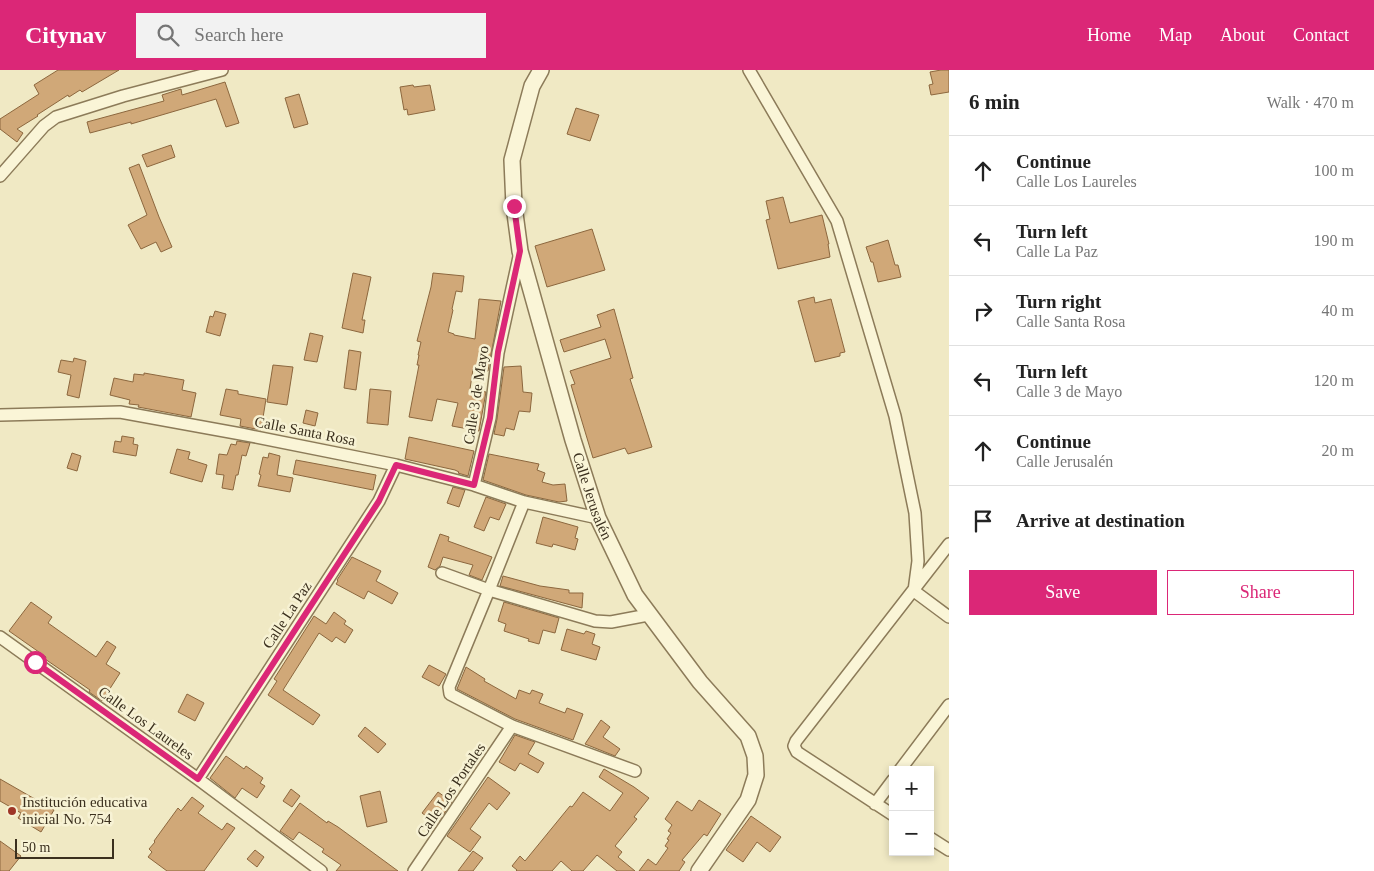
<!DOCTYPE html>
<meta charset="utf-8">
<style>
body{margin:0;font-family:Georgia,serif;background:#f2f2f2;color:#222}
.controls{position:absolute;right:15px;bottom:15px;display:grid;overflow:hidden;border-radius:0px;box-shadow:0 2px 8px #0003}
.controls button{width:45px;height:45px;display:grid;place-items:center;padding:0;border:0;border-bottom:1px solid #e0e0e0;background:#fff;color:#222;font:25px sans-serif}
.scale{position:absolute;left:15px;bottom:12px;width:99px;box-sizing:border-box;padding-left:5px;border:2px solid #3b301e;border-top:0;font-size:14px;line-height:18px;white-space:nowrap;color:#3b301e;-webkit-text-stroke:4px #f7f2d4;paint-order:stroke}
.stop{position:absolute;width:15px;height:15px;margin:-11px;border:4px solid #db2777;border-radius:50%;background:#fff}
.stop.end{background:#db2777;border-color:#fff;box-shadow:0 1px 5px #0008}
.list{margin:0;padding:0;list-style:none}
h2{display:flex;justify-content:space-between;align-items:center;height:65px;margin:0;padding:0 20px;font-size:21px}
h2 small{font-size:16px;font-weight:400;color:#767676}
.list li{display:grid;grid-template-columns:32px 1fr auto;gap:15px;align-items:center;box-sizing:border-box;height:70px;padding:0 20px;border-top:1px solid #e0e0e0}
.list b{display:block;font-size:19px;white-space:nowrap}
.list p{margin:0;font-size:16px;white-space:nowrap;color:#767676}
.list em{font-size:16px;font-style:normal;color:#767676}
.actions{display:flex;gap:10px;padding:15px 20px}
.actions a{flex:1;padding:11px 0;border:1px solid #db2777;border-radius:0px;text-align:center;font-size:18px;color:#db2777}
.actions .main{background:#db2777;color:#fff}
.icon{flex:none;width:28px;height:28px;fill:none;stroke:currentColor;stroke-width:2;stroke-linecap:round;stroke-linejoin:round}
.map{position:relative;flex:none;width:949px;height:801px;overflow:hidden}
header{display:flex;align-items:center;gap:30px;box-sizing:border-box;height:70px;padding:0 25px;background:#db2777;color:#fff}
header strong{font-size:24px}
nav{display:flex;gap:28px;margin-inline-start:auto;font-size:18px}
.search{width:350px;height:45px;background:#f2f2f2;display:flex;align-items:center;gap:12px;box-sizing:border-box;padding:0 18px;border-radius:0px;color:#767676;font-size:19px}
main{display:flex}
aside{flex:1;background:#fff}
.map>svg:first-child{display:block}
.building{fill:#d0a878;stroke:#8c673e}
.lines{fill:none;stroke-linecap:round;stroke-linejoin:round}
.minor-casing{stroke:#8c7b59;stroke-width:14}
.tertiary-casing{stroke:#8c7b59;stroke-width:18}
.minor{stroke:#faf5d7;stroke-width:11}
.tertiary{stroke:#faf5d7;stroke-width:15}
.route{stroke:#db2777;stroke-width:6}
.poi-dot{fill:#9e3526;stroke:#f7f2d4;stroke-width:2}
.labels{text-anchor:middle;stroke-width:5;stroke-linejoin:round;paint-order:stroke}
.street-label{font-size:15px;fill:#3b301e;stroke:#f7f2d4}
.poi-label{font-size:15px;fill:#3b301e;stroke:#f7f2d4;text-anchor:start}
</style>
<header>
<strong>Citynav</strong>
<div class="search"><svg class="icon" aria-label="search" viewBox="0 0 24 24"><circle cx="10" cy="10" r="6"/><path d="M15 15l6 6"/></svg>Search here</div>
<nav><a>Home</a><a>Map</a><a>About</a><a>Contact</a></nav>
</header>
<main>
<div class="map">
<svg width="949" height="801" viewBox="0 0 949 801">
<rect width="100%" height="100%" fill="#f0e9c4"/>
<path class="building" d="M58 0H119L82 22 80 20 69 27 68 25 37 45 38 46 17 59 23 63 17 72 0 59V49L39 24 34 15Z
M941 0H949V22L931 25 929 15 933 14 930 2Z
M225 12 239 53 226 57 216 29 131 54V52L90 63 87 52 164 31 162 25 181 19 182 25Z
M413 15 414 17 430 15 435 40 408 45 407 39 404 40 400 17Z
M299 24 308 54 294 58 285 28Z
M576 38 599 45 590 71 567 64Z
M171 75 175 87 147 97 142 85Z
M139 94 159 147 172 177 161 182 156 172 141 179 128 155 147 145 129 98Z
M783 127 790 153 822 145 829 174H828L830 187 778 199 766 150 770 149 766 131Z
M592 159 605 200 547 217 535 176Z
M888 170 895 195H898L901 207 878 212 873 192H871L866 177Z
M353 203 371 207 362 250H365L363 263 342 258Z
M433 203 464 206 462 222 456 221 452 239 453 240 448 262 454 264V265L475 269 479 229 501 231 488 301 473 299 470 319 486 322 479 361 452 356 458 333 437 329 432 351 409 347 419 295H417L419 285H418L421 272 417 271 431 217Z
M814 227 815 233 831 229 845 282 840 283V286L815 292 798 231Z
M614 239 633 308 630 309 652 377 628 384 625 378 593 388 571 315 575 314 570 301 611 288 605 269 564 282 560 270 601 257 597 245Z
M215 241 226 244 220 266 206 262 210 246 213 247Z
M310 263 323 266 317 292 304 290Z
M349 280 361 282 356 320 344 318Z
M74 288 86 291 79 328 67 325 71 305 58 302 61 290 73 292Z
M273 295 293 297 287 335 267 332Z
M521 296 523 322 532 323 530 342 519 341 514 360 506 358 504 366 494 364 497 349 504 297Z
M144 303 184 310 182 320 196 323 191 347 138 337 139 335 129 334 130 330 110 325 114 308 133 312 134 304 144 305Z
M226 319 238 321V324L266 329 261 360 240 356 241 349 220 345Z
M370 319 391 321 388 355 367 353Z
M306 340 318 343 315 356 303 353Z
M122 366 134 368 133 374 138 375 136 386 113 382 115 371 121 372Z
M409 367 474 381 468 406 458 403 459 402 455 400 405 389Z
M237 371 250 373 246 386 242 385 238 405H236L233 420 222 418 224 405 216 404 219 384 227 385 231 374 236 375Z
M177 379 190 382 188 389 207 395 202 412 170 403Z
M72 383 81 386 77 401 67 398Z
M269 383 280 386 277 405 293 408 290 422 258 416 261 405 259 404 263 387 268 388Z
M489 384 539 394 537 400 545 403 542 412 553 415 565 414 567 431 559 432 526 425 483 410Z
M296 390 376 405 373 420 293 404Z
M453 417 465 420 459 437 447 433Z
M486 427 506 434 499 450 490 447 484 461 474 457Z
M543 447 578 457 575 468 578 469 575 480 553 474 552 477 536 473Z
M440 464 449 467 448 471 492 487 482 510 469 505 473 495 443 487 440 496 435 500 428 497Z
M352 487 381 501 376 511 398 523 392 534 368 521 364 529 336 514 338 511 337 510Z
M503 506 540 516 569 520V523H583L582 538 500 516Z
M31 532 52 547 48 553 96 587 107 571 116 577 106 594 120 603 102 631 89 622 90 620 45 589 46 587 9 561Z
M504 532 559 548 555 563 543 560 539 574 528 571 529 569 504 561 506 554 498 551Z
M334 542 346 551 344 554 353 560 345 573 336 567 332 572 319 563 283 620 320 645 313 655 268 625 277 611 274 609 314 546 326 554Z
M567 559 584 564 586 561 595 564 592 574 600 577 596 590 561 580Z
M429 595 446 604 439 616 422 607Z
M466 597 485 609 484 611 516 629 519 620 530 624 532 620 543 624 539 633 565 643 567 638 583 644 573 670 515 649 457 619Z
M187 624 204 633 195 651 178 642Z
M601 650 610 657 603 667 620 679 615 686 585 674Z
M365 657 386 674 378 683 358 666Z
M515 665 535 672 528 684 544 693 538 703 520 693 515 701 499 692Z
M226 686 244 699 246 696 263 708 260 713 265 716 257 728 242 718 235 728 210 708Z
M604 699 634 717 649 728 634 747 637 749 615 776 622 782 618 787 635 801H617L597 785 583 801H572L561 791 552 801H516L517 800 512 796 520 786 525 791 570 736 572 737 583 722 610 741 623 723 599 707Z
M488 707 510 723 497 740 489 733 470 759 481 767 470 782 447 766Z
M0 709 54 740 41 762 18 748 21 743 0 731Z
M291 719 300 726 292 737 283 731Z
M380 721 387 752 367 757 360 726Z
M438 722 452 732 437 754 422 743Z
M192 727 204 736 198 743 222 760 227 753 235 758 204 801H167L148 787 152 782 149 779 155 772 154 771 178 738 181 741Z
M699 730 721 744 707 766 704 764 682 790 685 792 679 801H639L648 789 656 795 668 778 665 776 669 770 667 769 671 763 668 761 672 755 665 749 677 731 692 741Z
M300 733 327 753 328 751 338 757 398 801H336L341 795 322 782 324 779 299 762 293 770 280 761Z
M751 746 781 767 770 782 757 772 743 792 726 780Z
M0 771 21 786 9 801H0Z
M255 780 264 787 257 797 247 789Z
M473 781 483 788 473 801H458Z"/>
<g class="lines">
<g class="minor-casing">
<path id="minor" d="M749 0 837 151 895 346 915 443 918 491 914 521
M0 106 44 56 56 47 123 26 222 0
M0 345 120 342 241 364 396 395 474 415 524 432 598 448
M474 415 490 348 498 283 520 182
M442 503 489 520 524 432
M914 521 949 547
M0 567 198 709 321 801
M900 700 949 635
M635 701 512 656 450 624 449 617 489 520 595 551 611 552 648 545
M198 709 379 431 396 395
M875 734 893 710
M893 745 797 682 794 676 796 671 949 474
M930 768 949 780
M414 801 512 656"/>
</g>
<g class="tertiary-casing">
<g id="tertiary">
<path id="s1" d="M541 0 532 16 512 90 514 136 520 181 573 370 598 448 635 525 700 612 748 666 755 686 756 705 748 730 699 801"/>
</g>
</g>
<use href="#minor" class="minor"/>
<use href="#tertiary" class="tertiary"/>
</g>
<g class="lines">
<path class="route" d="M35 592 198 709 379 431 396 395 474 415 490 348 498 282 520 181 514 136"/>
</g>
<circle class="poi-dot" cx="12" cy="741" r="5"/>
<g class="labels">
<g class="street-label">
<text transform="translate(476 325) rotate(-81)" y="5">Calle 3 de Mayo</text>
<text transform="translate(305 361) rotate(11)" y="5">Calle Santa Rosa</text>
<text dy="5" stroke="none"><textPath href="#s1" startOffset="442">Calle Jerusalén</textPath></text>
<text transform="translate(287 545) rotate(-57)" y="5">Calle La Paz</text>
<text transform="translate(146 653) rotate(36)" y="5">Calle Los Laureles</text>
<text transform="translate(451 720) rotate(-56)" y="5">Calle Los Portales</text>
</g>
<g class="poi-label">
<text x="22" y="737">Institución educativa<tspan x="22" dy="17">inicial No. 754</tspan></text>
</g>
</g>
</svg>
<div class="controls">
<button>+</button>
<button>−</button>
</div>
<div class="scale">50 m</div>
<div class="stop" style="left:35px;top:592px"></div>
<div class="stop end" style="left:514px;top:136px"></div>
</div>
<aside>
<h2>6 min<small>Walk · 470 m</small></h2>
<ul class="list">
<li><svg class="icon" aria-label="ahead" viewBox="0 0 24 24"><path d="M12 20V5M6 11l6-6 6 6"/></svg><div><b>Continue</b><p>Calle Los Laureles</p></div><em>100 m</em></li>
<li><svg class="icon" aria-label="left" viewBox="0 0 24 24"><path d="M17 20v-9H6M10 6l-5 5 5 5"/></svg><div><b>Turn left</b><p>Calle La Paz</p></div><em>190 m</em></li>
<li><svg class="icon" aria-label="right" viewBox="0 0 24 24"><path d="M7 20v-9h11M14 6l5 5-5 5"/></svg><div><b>Turn right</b><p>Calle Santa Rosa</p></div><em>40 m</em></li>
<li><svg class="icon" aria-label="left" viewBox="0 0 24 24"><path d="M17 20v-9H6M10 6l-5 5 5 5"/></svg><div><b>Turn left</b><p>Calle 3 de Mayo</p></div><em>120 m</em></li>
<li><svg class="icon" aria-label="ahead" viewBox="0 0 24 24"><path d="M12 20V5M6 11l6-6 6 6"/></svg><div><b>Continue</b><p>Calle Jerusalén</p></div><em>20 m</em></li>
<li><svg class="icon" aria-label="arrive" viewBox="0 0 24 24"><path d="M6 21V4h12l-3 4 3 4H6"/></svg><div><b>Arrive at destination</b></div></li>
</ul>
<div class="actions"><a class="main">Save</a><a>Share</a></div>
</aside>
</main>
